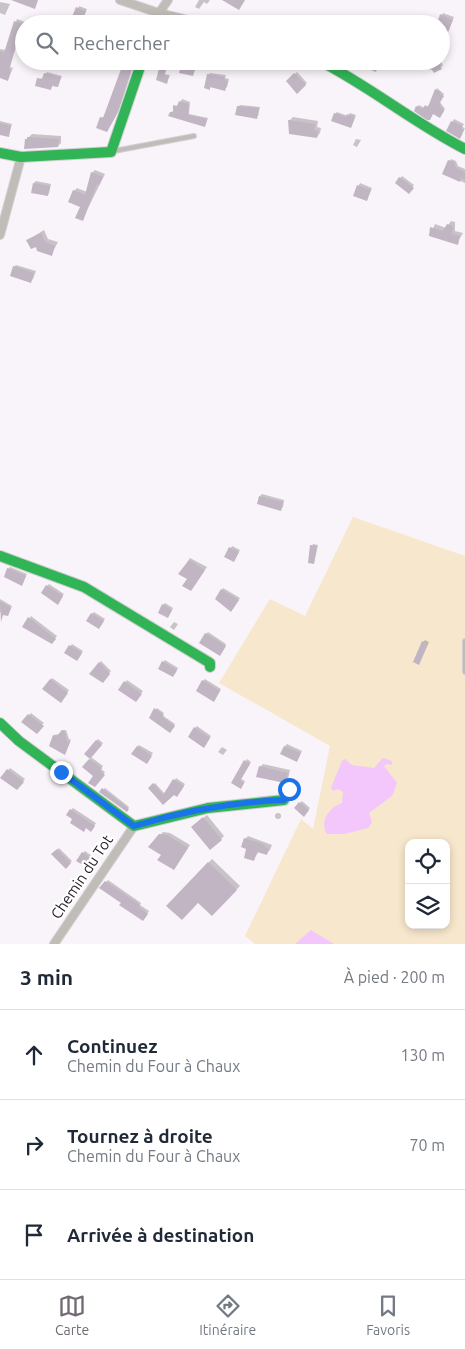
<!DOCTYPE html>
<html lang="fr">
<meta charset="utf-8">
<style>
body{margin:0;font-family:Ubuntu,sans-serif;background:#f6f6f7;color:#1f2937}
.controls{position:absolute;right:15px;bottom:15px;display:grid;overflow:hidden;border-radius:10px;box-shadow:0 2px 8px #0003}
.controls button{width:45px;height:45px;display:grid;place-items:center;padding:0;border:0;border-bottom:1px solid #e0e1e3;background:#fff;color:#1f2937;font:25px sans-serif}
.stop{position:absolute;width:15px;height:15px;margin:-11px;border:4px solid #1a73e8;border-radius:50%;background:#fff}
.stop.end{background:#1a73e8;border-color:#fff;box-shadow:0 1px 5px #0008}
.list{margin:0;padding:0;list-style:none}
h2{display:flex;justify-content:space-between;align-items:center;height:65px;margin:0;padding:0 20px;font-size:21px}
h2 small{font-size:16px;font-weight:400;color:#747a83}
.list li{display:grid;grid-template-columns:32px 1fr auto;gap:15px;align-items:center;box-sizing:border-box;height:90px;padding:0 20px;border-top:1px solid #e0e1e3}
.list b{display:block;font-size:19px;white-space:nowrap}
.list p{margin:0;font-size:16px;white-space:nowrap;color:#747a83}
.list em{font-size:16px;font-style:normal;color:#747a83}
.icon{flex:none;width:28px;height:28px;fill:none;stroke:currentColor;stroke-width:2;stroke-linecap:round;stroke-linejoin:round}
.map{position:relative;flex:none;width:465px;height:944px;overflow:hidden}
.search{position:absolute;background:#fff;box-shadow:0 2px 8px #0003;left:15px;right:15px;top:15px;height:55px;display:flex;align-items:center;gap:12px;box-sizing:border-box;padding:0 18px;border-radius:28px;color:#747a83;font-size:19px}
.sheet{height:335px;background:#fff}
nav{display:flex;justify-content:space-around;align-items:center;box-sizing:border-box;height:70px;border-top:1px solid #e0e1e3;background:#fff;font-size:14px;color:#747a83}
nav a{display:grid;justify-items:center;gap:2px}
nav .on{color:#716a72}
.map>svg:first-child{display:block}
.green{fill:#f7e7cc;fill-rule:evenodd}
.water{fill:#f3c6fc}
.shadow{fill:#0003}
.building{fill:#c1b4c3}
.lines{fill:none;stroke-linecap:round;stroke-linejoin:round}
.lane-casing{stroke:#d3cfd3;stroke-width:6}
.street-casing{stroke:#d3cfd3;stroke-width:10}
.fast-casing{stroke:#d3cfd3;stroke-width:12}
.lane{stroke:#c0bdb9;stroke-width:4}
.street{stroke:#c0bdb9;stroke-width:8}
.fast{stroke:#30b455;stroke-width:10}
.route{stroke:#1a73e8;stroke-width:6}
.labels{text-anchor:middle;stroke-width:4.5;stroke-linejoin:round;paint-order:stroke}
.street-label{font-size:15px;fill:#28202a;stroke:#fff}
</style>
<div class="map">
<svg width="465" height="944" viewBox="0 0 465 944">
<rect width="100%" height="100%" fill="#f9f4f9"/>
<path class="green" d="M353 517 465 556V944H255L245 936 301 819 313 829 330 746 219 683 270 599 305 616ZM409 843H446V925H409Z"/>
<path class="water" d="M383 758 392 761V765L387 764 384 766 397 783 392 796 369 813 372 822 368 828 344 834H327C319 822 329 807 342 803L343 792 338 789 333 791 331 788 342 761 345 759 352 765 374 768Z
M311 930 334 944H295Z"/>
<path class="shadow" d="M199 0H210L207 4 204 2 199 9 195 7Z
M0 2 10 4 5 15 0 13Z
M79 6 87 9 84 16 90 19 88 24H73Z
M443 13 454 17 446 34 441 24H432L435 19 439 20Z
M398 15 404 17 402 24H387L391 16 395 18Z
M107 16 111 18 109 22 113 24H102Z
M17 19 28 23 24 24V32L21 31 10 67 13 68 8 79 0 77V49L6 50Z
M126 61H135L119 110 107 131 101 118 105 116Z
M157 61H169L165 74 170 75 167 82 158 80 162 64Z
M184 61 197 64 193 75 183 63Z
M276 61H290L286 66Z
M418 61H441L443 66 433 69Z
M47 72 62 76 58 86 53 85 50 89 38 79 44 78Z
M297 72 307 83 297 92 288 81Z
M210 73 226 75 225 78 229 79 227 87 225 89 212 86 209 89 208 75Z
M437 88 444 94 440 102 445 109 441 115 433 112 431 117 417 107 419 105 425 108 429 105Z
M182 99 190 102 189 114 208 118 205 126 171 112 174 111 175 106 179 105Z
M240 105 260 107 258 116 256 118 238 107Z
M337 112 348 116 350 113 356 115 352 125 351 127 335 114Z
M293 117 318 121 317 127 321 128 320 133 317 137 289 121Z
M454 119 464 124 462 127 465 128 461 135 447 131Z
M0 121 12 124 8 136 0 134Z
M32 134 61 136V143L58 146 26 140Z
M356 139 361 140 357 147 353 145Z
M451 159 456 161 458 166 465 169V183L443 173Z
M95 170 105 174 82 220 81 206 74 191 77 188 87 192 92 173Z
M402 176 414 185 409 192 396 183Z
M36 181 51 184 49 193 47 195 34 183Z
M360 183 372 188 367 199 354 195Z
M451 221 455 222V231L463 233 457 243 430 235 435 224 446 228Z
M44 230 48 239 58 242 51 255 28 240Z
M16 265 36 271 33 279 31 281 14 267Z
M262 494 284 500 283 507 281 509 260 496Z
M313 544 318 545 314 563 312 546Z
M232 546 240 550 235 559 226 557Z
M190 558 207 567 194 586 188 578 180 574Z
M10 567 27 574 22 584 8 569Z
M49 584 64 594 59 601 47 586Z
M223 588 240 598 233 608 222 590Z
M0 599 12 606 8 615 0 612Z
M165 603 173 608 170 614 163 605Z
M94 612 105 619 100 626 92 614Z
M31 616 57 636 54 640 24 626Z
M174 622 178 624 174 630 170 627Z
M208 632 226 644 221 652 206 634Z
M425 640 429 642 419 663 423 642Z
M72 644 83 651 79 658 66 653Z
M165 660 178 668 175 674 163 662Z
M101 661 111 671 105 679 99 663Z
M52 678 69 690 63 699 50 680Z
M205 679 221 689 215 699 203 681Z
M127 680 143 691 138 698 120 689Z
M157 708 164 713 162 715 175 724 172 730 151 717Z
M31 713 44 723 35 731 23 722Z
M197 726 211 736 206 744 195 728Z
M62 730H66L69 739 71 740 65 754 50 745 54 735 59 734Z
M98 739 103 743 91 757 103 766 101 769 105 772 96 784 95 776 84 767 91 758 86 754Z
M287 744 302 751 297 760 285 746Z
M139 745 153 753 148 760 137 747Z
M222 747 227 750 223 755 218 752Z
M247 759 251 762 241 779 245 781 243 785 232 782Z
M263 764 290 770 288 779 285 782 260 767Z
M10 768 25 779 17 789 2 778Z
M176 778 185 784 179 794H174L163 803 150 788 155 783 165 794Z
M105 788 129 807 127 810 101 792Z
M302 801 310 808 304 815 295 808Z
M73 808 96 823 93 828 74 819 71 810Z
M275 816a3 3 0 1 1 6 0a3 3 0 1 1-6 0Z
M207 815 224 836 221 839 196 824Z
M163 832 170 833 190 845 174 869 162 854 150 846Z
M248 836 272 845 270 850 267 853 259 851 254 859 245 839Z
M59 848 72 861 66 867 53 854Z
M85 851 95 858 90 865 83 853Z
M212 859 240 886 212 915 198 902 168 906Z
M108 880 141 903 140 905 149 911 145 917 101 888Z"/>
<path class="building" d="M11 0H38L35 9Z
M222 0H245L239 10Z
M76 7 86 11 83 19 94 24H69Z
M440 14 453 20 447 35 441 33V24H437Z
M395 16 413 23V24H391Z
M14 21 24 24V33L19 32 9 70 11 71 8 81 0 78V51L4 53Z
M124 61H134L117 114 107 132 96 128 100 117 103 118Z
M161 61H169L164 75 169 76 167 84 156 80Z
M349 61H380L376 72Z
M410 61H438L442 69 434 73 432 70Z
M182 62 196 65 193 76 179 73Z
M44 73 61 77 58 87 52 86 51 90 35 86 37 78 42 79Z
M294 73 306 85 297 94 286 81Z
M207 74 225 77 224 80 228 81 225 91 210 87V90L204 88Z
M435 89 441 92 440 94 444 96 439 104 444 111 440 118 433 114 430 120H427L414 111 416 106 423 109 425 105 428 107Z
M179 101 189 104 188 115 207 119 205 127 168 116 170 112H173V105L177 106Z
M237 106 259 108 257 119 235 115Z
M334 113 346 117 347 114 355 117 351 128 331 121Z
M288 120 315 124 314 130 318 131 317 138 289 134Z
M451 121 463 126 461 129 464 130 460 139 446 131Z
M0 123 11 126 9 137 0 135Z
M27 137 59 139 58 147 24 149 25 139H27Z
M448 160 454 162 456 168 465 172V180L461 178 460 182 442 174Z
M91 172 103 177 99 185 97 184 83 221 75 218 80 207 68 202 73 190 85 195Z
M399 177 414 188 409 194 395 183Z
M33 183 50 186 48 196 31 193Z
M357 185 371 190 367 201 353 196Z
M447 224 453 226 452 234 460 236 458 245 429 236 430 227 443 231Z
M41 233 45 242 55 246 52 256 37 251 36 247 31 249 26 240Z
M13 266 34 273 31 283 10 276Z
M259 496 283 502 281 511 257 504Z
M310 545 317 546 314 564 308 563Z
M229 547 239 552 234 562 224 557Z
M189 560 205 570 191 591 182 586 187 579 178 574Z
M7 568 26 576 22 586 4 577Z
M46 585 63 596 58 605 41 593Z
M221 589 239 600 231 612 215 599Z
M0 601 11 608 8 616 3 615 1 622Z
M162 604 172 610 168 618 158 613Z
M91 613 104 621 99 629 86 621Z
M28 617 56 639 52 644 22 627Z
M205 633 226 646 220 656 199 643Z
M422 641 428 644 419 665 413 662Z
M69 645 82 653 77 661 64 653Z
M162 661 177 670 173 677 158 669Z
M99 662 110 674 103 683 89 674Z
M50 679 68 693 61 703 42 689Z
M202 680 220 691 214 702 196 691Z
M124 681 142 694 136 702 118 690Z
M154 708 164 715 162 717 175 726 170 733 149 718Z
M28 714 44 726 37 734 21 722Z
M194 727 210 738 204 748 188 737Z
M62 730 65 732 67 741 70 742 65 755 49 746 53 735 57 736Z
M96 740 102 745 90 759 84 754Z
M137 746 152 756 147 764 131 754Z
M284 746 301 753 297 762 280 754Z
M89 759 102 768 100 771 105 775 95 787 88 783 93 776 82 767Z
M244 760 250 764 240 781 244 783 241 789 231 783Z
M259 766 288 773 285 783 256 777Z
M7 769 24 782 17 790 0 778Z
M173 779 184 786 177 797 174 795 163 805 148 788 153 783 163 795Z
M102 788 129 809 127 812 99 792Z
M299 802 309 810 304 817 294 808Z
M70 809 95 826 91 832 86 828 84 832 70 823 72 819 66 815Z
M203 817 222 840 210 850 191 827Z
M159 834 167 835 188 848 174 870 157 860 161 855 148 847Z
M244 838 265 845V847L269 848 267 855 257 852 254 861 244 858 246 849 241 847Z
M57 849 71 863 66 869 51 854Z
M82 852 94 860 88 868 76 861Z
M208 862 237 890 212 916 198 903 182 920 166 906Z
M105 881 140 905 139 907 148 914 143 921 119 905 121 903 99 888Z"/>
<g class="lines">
<g class="lane-casing">
<path id="lane" d="M114 151 194 136
M465 641V672"/>
</g>
<g class="street-casing">
<path id="street" d="M120 0 159 13 205 24
M155 24 159 13 168 0
M0 235 21 157
M54 944 134 826"/>
</g>
<g class="fast-casing">
<path id="fast" d="M320 61C371 87 414 123 465 149
M0 153 21 157 111 152 142 61
M0 556 84 587 210 663V667
M0 723 19 741 134 826 208 808 284 800 289 789"/>
</g>
<use href="#lane" class="lane"/>
<use href="#street" class="street"/>
<use href="#fast" class="fast"/>
</g>
<g class="lines">
<path class="route" d="M61 772 134 826C184 811 232 802 284 800L289 789"/>
</g>
<g class="labels">
<g class="street-label">
<text transform="translate(82 877) rotate(-56)" y="5">Chemin du Tot</text>
</g>
</g>
</svg>
<div class="controls">
<button><svg class="icon" aria-label="locate" viewBox="0 0 24 24"><circle cx="12" cy="12" r="6"/><path d="M12 2v4M12 18v4M2 12h4M18 12h4"/></svg></button>
<button><svg class="icon" aria-label="layers" viewBox="0 0 24 24"><path d="M12 4l9 5-9 5-9-5zM3 14l9 5 9-5"/></svg></button>
</div>
<div class="stop" style="left:289px;top:789px"></div>
<div class="stop end" style="left:61px;top:772px"></div>
<div class="search"><svg class="icon" aria-label="search" viewBox="0 0 24 24"><circle cx="10" cy="10" r="6"/><path d="M15 15l6 6"/></svg>Rechercher</div>
</div>
<section class="sheet">
<h2>3 min<small>À pied · 200 m</small></h2>
<ul class="list">
<li><svg class="icon" aria-label="ahead" viewBox="0 0 24 24"><path d="M12 20V5M6 11l6-6 6 6"/></svg><div><b>Continuez</b><p>Chemin du Four à Chaux</p></div><em>130 m</em></li>
<li><svg class="icon" aria-label="right" viewBox="0 0 24 24"><path d="M7 20v-9h11M14 6l5 5-5 5"/></svg><div><b>Tournez à droite</b><p>Chemin du Four à Chaux</p></div><em>70 m</em></li>
<li><svg class="icon" aria-label="arrive" viewBox="0 0 24 24"><path d="M6 21V4h12l-3 4 3 4H6"/></svg><div><b>Arrivée à destination</b></div></li>
</ul>
</section>
<nav>
<a class="on"><svg class="icon" aria-label="map" viewBox="0 0 24 24"><path d="M3 6l6-2 6 2 6-2v14l-6 2-6-2-6 2zM9 4v14M15 6v14"/></svg>Carte</a>
<a><svg class="icon" aria-label="directions" viewBox="0 0 24 24"><path d="M12 3l9 9-9 9-9-9zM9 14v-3h6M13 9l2 2-2 2"/></svg>Itinéraire</a>
<a><svg class="icon" aria-label="saved" viewBox="0 0 24 24"><path d="M7 4h10v16l-5-4-5 4z"/></svg>Favoris</a>
</nav>
